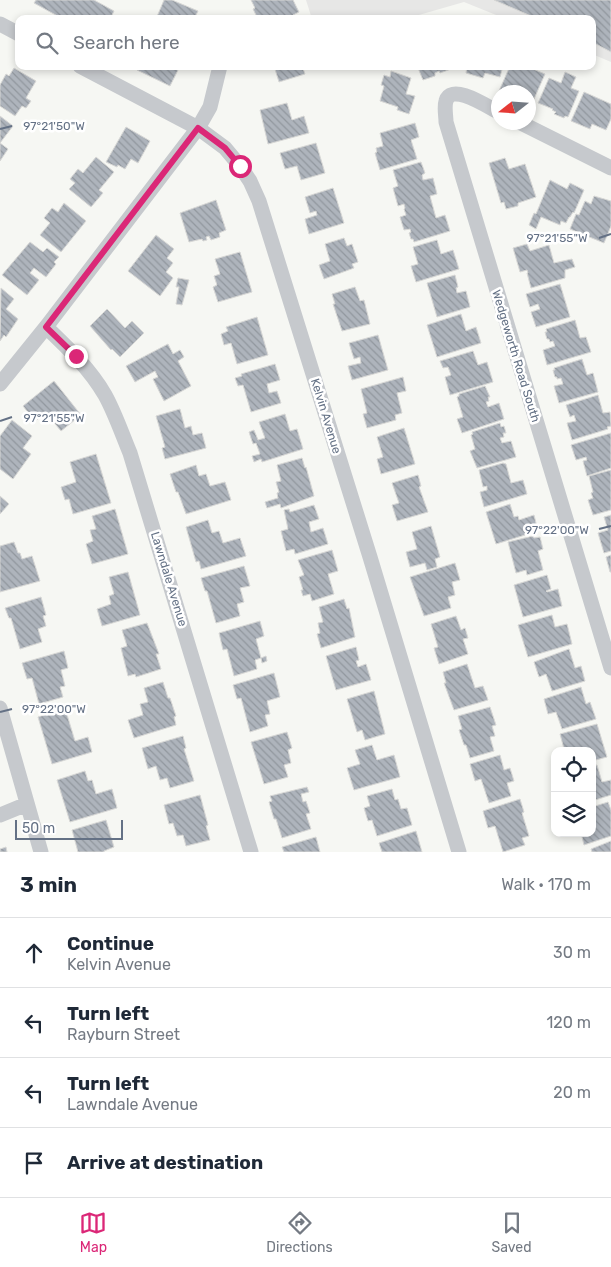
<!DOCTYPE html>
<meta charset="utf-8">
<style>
body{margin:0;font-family:Rubik,sans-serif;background:#f6f6f7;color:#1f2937}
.controls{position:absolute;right:15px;bottom:15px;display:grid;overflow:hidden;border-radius:10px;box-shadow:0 2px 8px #0003}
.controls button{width:45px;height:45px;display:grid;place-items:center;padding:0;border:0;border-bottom:1px solid #e0e1e3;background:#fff;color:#1f2937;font:25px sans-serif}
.compass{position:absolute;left:491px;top:85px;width:45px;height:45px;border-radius:50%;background:#fff;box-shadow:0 2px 8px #0003;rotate:253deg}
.scale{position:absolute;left:15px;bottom:12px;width:108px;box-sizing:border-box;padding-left:5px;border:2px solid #647185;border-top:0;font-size:14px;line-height:18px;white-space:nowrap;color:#647185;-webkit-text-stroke:4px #fff;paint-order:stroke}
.stop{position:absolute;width:15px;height:15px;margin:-11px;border:4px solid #db2777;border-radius:50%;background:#fff}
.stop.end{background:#db2777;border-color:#fff;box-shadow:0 1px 5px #0008}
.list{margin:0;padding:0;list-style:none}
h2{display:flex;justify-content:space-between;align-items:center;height:65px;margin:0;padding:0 20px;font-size:21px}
h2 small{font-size:16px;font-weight:400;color:#747a83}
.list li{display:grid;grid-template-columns:32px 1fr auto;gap:15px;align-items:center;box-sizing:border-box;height:70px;padding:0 20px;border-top:1px solid #e0e1e3}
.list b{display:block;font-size:19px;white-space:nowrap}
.list p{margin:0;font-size:16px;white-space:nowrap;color:#747a83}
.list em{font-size:16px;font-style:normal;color:#747a83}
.icon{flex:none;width:28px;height:28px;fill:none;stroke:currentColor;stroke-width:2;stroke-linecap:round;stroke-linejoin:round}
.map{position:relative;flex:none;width:611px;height:852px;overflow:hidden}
.search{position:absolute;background:#fff;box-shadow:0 2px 8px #0003;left:15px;right:15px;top:15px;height:55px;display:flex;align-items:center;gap:12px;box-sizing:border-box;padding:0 18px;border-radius:10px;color:#747a83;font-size:19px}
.sheet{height:345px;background:#fff}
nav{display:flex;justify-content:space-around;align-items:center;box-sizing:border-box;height:70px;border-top:1px solid #e0e1e3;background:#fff;font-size:14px;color:#747a83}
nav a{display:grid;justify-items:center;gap:2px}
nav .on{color:#db2777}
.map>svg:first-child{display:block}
.built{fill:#e7e7e6}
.building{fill:url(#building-back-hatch);stroke:#d8d8d6}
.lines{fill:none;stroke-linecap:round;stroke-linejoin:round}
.street{stroke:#c6c9cd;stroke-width:15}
.route{stroke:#db2777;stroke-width:6}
.ticks{fill:none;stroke:#647185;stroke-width:2}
.labels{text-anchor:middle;stroke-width:5;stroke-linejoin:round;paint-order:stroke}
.street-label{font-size:12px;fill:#647185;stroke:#fff}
.ticks-label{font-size:12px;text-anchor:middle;fill:#647185;stroke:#fff;stroke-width:5;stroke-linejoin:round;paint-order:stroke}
</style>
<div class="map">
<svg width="611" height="852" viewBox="0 0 611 852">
<defs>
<pattern id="building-back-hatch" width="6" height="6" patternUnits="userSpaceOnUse" patternTransform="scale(1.25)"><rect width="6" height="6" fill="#aeb4bc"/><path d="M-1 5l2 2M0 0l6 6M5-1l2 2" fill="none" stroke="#91979e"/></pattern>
</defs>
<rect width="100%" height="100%" fill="#f6f7f3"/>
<path class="built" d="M306 0H611V62L592 54V19H506L464 2 405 19H312Z"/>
<path class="building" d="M36 0H94L114 11 110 19H63L34 3Z
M164 0H172L198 11 194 19H156Z
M251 0H293L299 12 293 15 295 19H258L253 9 255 8Z
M494 0H611V52L592 42V19H538Z
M138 66H180L170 86 137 70Z
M274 66H302L305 74 279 82Z
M416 66H459L440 73 439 71 435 73V76L423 80 418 68H417Z
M467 66H503L500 77 485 73 483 78 466 73Z
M510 66H534L533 69 545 74 534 99 528 97V92H504L499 91Z
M14 68 36 81 26 98 31 101 26 108 22 106 15 116 0 106V85L6 74 9 76Z
M391 71 411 78 406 94 415 96 409 114 397 110 398 107 380 101 384 86 381 85 384 75 390 77Z
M565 72 576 77 571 88 579 91 568 117 565 116 564 118 554 114 556 112 552 110 553 109 538 103 549 78 561 83Z
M584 92 611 104V119L606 130 592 124 590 129 571 121Z
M287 103 292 120 304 116 309 133 268 144 260 110Z
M0 116 13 126 0 143 8 149 0 161Z
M415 123 419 137 411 140 417 159 380 170 375 153 377 152 376 148 383 146 380 133Z
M126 127 150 141 138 163 131 159 125 169 118 165 117 167 106 162Z
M316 143 325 173 301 180 297 166 285 169 280 153Z
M96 157 114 172 99 190 103 193 91 207 69 189 75 183 70 179 78 169 83 173Z
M505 158 509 169 525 164 536 197 518 203V206L506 209 504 202 501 203 489 163Z
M421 162 425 173 422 175 423 180 433 178 437 194 430 196 436 218 445 215 450 231 414 242 413 239H411L409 233 411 232 410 229 404 230 400 217 406 215 404 209 405 208 404 204 398 206 393 188 398 186 393 170Z
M550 180 567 189 570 183 584 190 574 213 573 212 570 217H569L566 223 561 221 560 225 541 217 536 229 529 225 534 213 536 214Z
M333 188 344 223 309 234 305 219 317 215 316 211 310 213 305 197Z
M594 196 611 201V226L604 243 570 229 576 214 579 215 585 201 591 204Z
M216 200 226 230 219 233 220 237 211 240 209 236 206 237 207 240 203 241 202 239 189 242 180 213Z
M64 203 86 221 61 252 40 235 50 223 44 218 52 208 58 212Z
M156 235 174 249 167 258 173 263 166 272 173 278 160 296 128 271Z
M344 238 347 246 352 244 358 262 352 264 354 268 324 279 319 265 330 261 325 244Z
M437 240 441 254 453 250 459 269 416 282 411 266 418 264 413 247Z
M30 242 43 252 47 248 59 257 54 262 56 264 46 277 34 268 30 273 39 280 27 295 2 275Z
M527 244 530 251 549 245 554 263 572 259 575 267 565 270V278L531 288 527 273H528L527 270 520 272 513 248Z
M240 252 252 292 218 302 213 287 217 285 214 276 220 274 215 259Z
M455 275 458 287 456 288 457 293 466 291 470 307 437 317 427 283Z
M178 278 189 280 182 305 176 304 179 287H176Z
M560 284 570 317 536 327 531 312 540 309 538 304 530 307 526 294Z
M355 287 360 301 364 300 370 324 342 331 333 304H335L332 294Z
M1 288 14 299 6 309 18 319 6 337 4 335 0 341Z
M107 309 125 328 132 321 144 333 120 357 112 349 111 350 90 326Z
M461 314 466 331 476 327 481 343 437 357 427 325Z
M257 317 268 355 237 364 231 343 224 345 221 334 228 331 226 327Z
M575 320 580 338 586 337 591 352 547 365 543 350 555 346 553 341 550 342 549 339H547L545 332H547L546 329Z
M378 335 388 370 352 380 348 366 361 363 360 357 354 359 349 343Z
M168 344 173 354 180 350 184 357 178 361 191 386 164 401 153 379 158 377 155 371 135 382 126 366Z
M473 351 478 365 487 362 493 382 450 395 445 377 451 375 448 367 443 368 440 361Z
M582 359 587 375 593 373 598 392 559 403 554 386 563 384 561 378 557 379V377H555L553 370H555L554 368Z
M275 364 280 380 267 384 269 393 277 391 281 403 251 412 243 385 238 386 235 378 242 376 241 374Z
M403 377 406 391 397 393 402 413 395 415 396 420 367 428 363 414 367 413 361 389Z
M54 381 81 415 61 431 46 413 35 421 23 406Z
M485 386 490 397H488L489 401 486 402 488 407 499 403 504 419 462 433 457 419 463 417 457 397 459 396V394Z
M598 395 603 413 610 412 611 426 607 427 608 429 572 440 567 423 576 421 574 415 570 417 566 405Z
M180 409 185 428 191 426 193 435 202 433 206 448 165 459 162 448 165 447 156 416Z
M285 414 290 431 297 429 303 449 262 462 261 459 254 462 252 456 260 454 256 443 253 444 249 432 254 430 258 440 265 438 259 422Z
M12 420 32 436 23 448 31 454 13 479 0 469V436Z
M500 423 501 427 504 426 506 433H503L504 437 500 438 502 443 511 441 516 457 477 468 470 451 475 449 471 435 473 434 472 432Z
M404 428 415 464 381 474 377 459 383 457 377 437Z
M611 433V468L587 476 583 461 587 460 586 457 576 460 571 445Z
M96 454 111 503 73 514 69 499 65 500 61 487 76 482 70 462Z
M302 458 305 468 306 467 314 496 281 508 280 504 267 508 265 502 278 498 277 493 279 492 276 482 281 481 277 465Z
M503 463 506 464 511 483 523 480 527 494 484 507 480 492 487 490V486L483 487 479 470Z
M196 465 199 476 206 474 210 486 225 482 231 500 186 514 178 492H176L170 474Z
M611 470V510L593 515 588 500 593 498 591 493 593 492 589 476Z
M418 475 421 486 419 487 428 512 397 521 392 505 399 503 392 483Z
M0 496 9 504 0 514Z
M510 504 514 517 518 516 519 520 534 515 538 531 496 544 486 512Z
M314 505 319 519 309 522 311 532 323 528 328 544 295 554 294 549 286 551 281 531 288 529 284 510 289 509 290 512Z
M115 509 128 554 92 564 86 544 93 541 90 530 96 529 92 516Z
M611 515V551L604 553 598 533 608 530 604 517Z
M208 520 212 533 219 531 223 543 240 538 246 556 201 569 199 561 196 562 186 527Z
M431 526 440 557 435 559 437 567 427 570 425 563 410 567 406 552 417 549 412 532Z
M533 536 534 538 540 537 543 549 538 551 543 570 527 575 526 570 516 573 508 542Z
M14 542 18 553H20L22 559 32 556 40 581 0 592V546Z
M332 550 338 571 328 574 334 594 312 601 310 594 303 596 301 590H303L299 577 304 575 298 560Z
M611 555V572H610L606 557Z
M455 563 460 580 452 582 455 595 448 597 451 608 424 616 410 577Z
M244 566 250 586 240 588 244 602 237 604 240 616 216 623 207 591H205L201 578Z
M128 572 140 615 102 626 97 609 111 604 109 596 114 594 109 577Z
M547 575 551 589 546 591 547 592 558 589 562 606 523 617 514 585Z
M41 597 46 615 43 616 46 626 38 629 42 642 20 649 11 618H9L5 608Z
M344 599 347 609 349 608 355 637 321 648 317 634 320 633 318 623 323 622 319 607Z
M552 615 555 627 567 624 572 644 528 657 518 625Z
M456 616 461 630 465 628 468 638 463 639 468 654 439 664 434 648 438 647 431 624Z
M260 621 264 636 256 639 261 658 266 656 267 661 262 663 261 658 255 660 257 669 234 676 227 649 223 650 219 633Z
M147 623 159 654H156L161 669 136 677 135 674 128 676 121 648 127 646 122 630Z
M356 647 359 660 356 661 358 667 366 664 371 680 336 690 326 656Z
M569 649 575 668 581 666 585 681 552 691 546 674 539 677 534 662Z
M64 651 68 668 61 670 65 686 60 687 63 697 39 704 32 678 27 679 22 663Z
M467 664 475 688 483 686 488 700 454 710 444 683H446L443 672Z
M274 673 280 697 267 701 270 714 265 715 268 726 250 732 241 698 237 699 233 685Z
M163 682 168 698H170L176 716 174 717 176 725 134 738 128 720 143 715 140 704 148 702 144 688Z
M581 687 586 704 590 702 596 719 562 729 556 712 548 714 544 699Z
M374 691 385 734 365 740 362 730 357 732 347 699Z
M490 707 496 725 492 726 495 736 490 737 494 751 470 758 466 745H464L459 730 462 729 458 716Z
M65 708 75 741 88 737 92 752 52 764 38 717Z
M597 724 607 757 592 761V751H568L567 748 564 749 560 734Z
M287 732 292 748 288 750 291 763 284 765 288 777 264 784 251 742Z
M183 736 186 748 184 749 194 781 170 788 167 778 160 780 156 766 148 769 142 748Z
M372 745 377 760 394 755 400 777 354 790 347 768 360 764 355 750Z
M500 755 504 770 510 768 514 781 507 783 511 796 489 803 481 779 475 781 470 764Z
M597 765 602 782 611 780V795L592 801V766Z
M85 771 88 781 92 780 96 794 112 789 117 808 70 822 57 780Z
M307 787 309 792 301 794 303 802 306 801 310 813 306 814 311 829 282 838 276 819H274L269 802 272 801 270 796Z
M392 789 395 800 398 799 401 809 407 808 412 825 377 836 372 820 368 821 364 808 370 806 367 796Z
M200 795 208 825 206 826 210 840 186 846 183 835 177 836 173 823 169 824 164 805Z
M520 799 524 812 522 813 529 836 522 838 525 845 503 852 495 826 488 828 483 811Z
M608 802 611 810V836L584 845 581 833H592V807Z
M106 820 114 847 104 851V852H78L72 830Z
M416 831 422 852H382L379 843Z
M316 837 320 852H284L282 847Z
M611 841V852H592L591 849Z
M6 847 7 852H0V849Z"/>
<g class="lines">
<path class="street" d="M0 24 19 34
M80 66 198 128 225 148 240 166 250 181 259 201 370 557 459 852
M498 112C488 107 451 82 446 101 444 107 446 116 446 122L611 668
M519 122 611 168
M46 327C68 348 90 369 105 395 115 413 122 434 130 453L251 852
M0 384 46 327 198 128 210 107 220 66
M0 708 41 852
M0 815 27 804"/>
</g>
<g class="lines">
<path class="route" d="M76 356 46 327 198 128 225 148 240 166"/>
</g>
<path class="ticks" d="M0 129 12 126M599 238 611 234M0 421 12 417M599 529 611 526M0 712 12 709"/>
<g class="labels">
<g class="street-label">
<text transform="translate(516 356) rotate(73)" y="4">Wedgeworth Road South</text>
<text transform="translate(326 416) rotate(73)" y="4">Kelvin Avenue</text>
<text transform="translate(169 579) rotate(73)" y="4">Lawndale Avenue</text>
</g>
</g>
<g class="ticks-label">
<text x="54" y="130">97°21'50"W</text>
<text x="557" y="242">97°21'55"W</text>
<text x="54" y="422">97°21'55"W</text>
<text x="557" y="534">97°22'00"W</text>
<text x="54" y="713">97°22'00"W</text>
</g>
</svg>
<div class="controls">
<button><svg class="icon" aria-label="locate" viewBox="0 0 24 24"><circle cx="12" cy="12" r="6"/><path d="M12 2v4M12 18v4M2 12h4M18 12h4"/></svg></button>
<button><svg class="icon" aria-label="layers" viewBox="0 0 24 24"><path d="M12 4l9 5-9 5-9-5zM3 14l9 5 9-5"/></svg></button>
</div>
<svg class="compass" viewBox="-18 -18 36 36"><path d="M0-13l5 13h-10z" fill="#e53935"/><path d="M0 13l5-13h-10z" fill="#747a83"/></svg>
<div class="scale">50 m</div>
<div class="stop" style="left:240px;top:166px"></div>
<div class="stop end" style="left:76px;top:356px"></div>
<div class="search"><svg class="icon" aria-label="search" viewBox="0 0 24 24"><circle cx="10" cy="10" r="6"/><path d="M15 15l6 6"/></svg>Search here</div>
</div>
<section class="sheet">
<h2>3 min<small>Walk · 170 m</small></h2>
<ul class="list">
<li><svg class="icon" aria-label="ahead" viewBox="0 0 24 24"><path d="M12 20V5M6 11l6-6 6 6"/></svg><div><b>Continue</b><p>Kelvin Avenue</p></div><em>30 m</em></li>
<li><svg class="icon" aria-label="left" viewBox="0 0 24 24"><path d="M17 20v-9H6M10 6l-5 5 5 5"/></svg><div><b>Turn left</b><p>Rayburn Street</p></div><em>120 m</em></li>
<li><svg class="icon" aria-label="left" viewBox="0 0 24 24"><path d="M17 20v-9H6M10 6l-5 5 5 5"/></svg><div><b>Turn left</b><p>Lawndale Avenue</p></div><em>20 m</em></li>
<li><svg class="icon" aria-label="arrive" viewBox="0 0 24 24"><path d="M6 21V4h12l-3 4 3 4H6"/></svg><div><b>Arrive at destination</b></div></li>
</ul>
</section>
<nav>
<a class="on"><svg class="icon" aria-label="map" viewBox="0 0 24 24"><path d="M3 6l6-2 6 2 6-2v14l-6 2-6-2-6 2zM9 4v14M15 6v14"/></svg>Map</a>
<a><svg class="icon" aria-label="directions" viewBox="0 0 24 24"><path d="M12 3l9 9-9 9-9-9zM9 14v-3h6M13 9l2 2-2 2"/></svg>Directions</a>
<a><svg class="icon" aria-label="saved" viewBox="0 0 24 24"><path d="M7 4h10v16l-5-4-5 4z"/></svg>Saved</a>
</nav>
